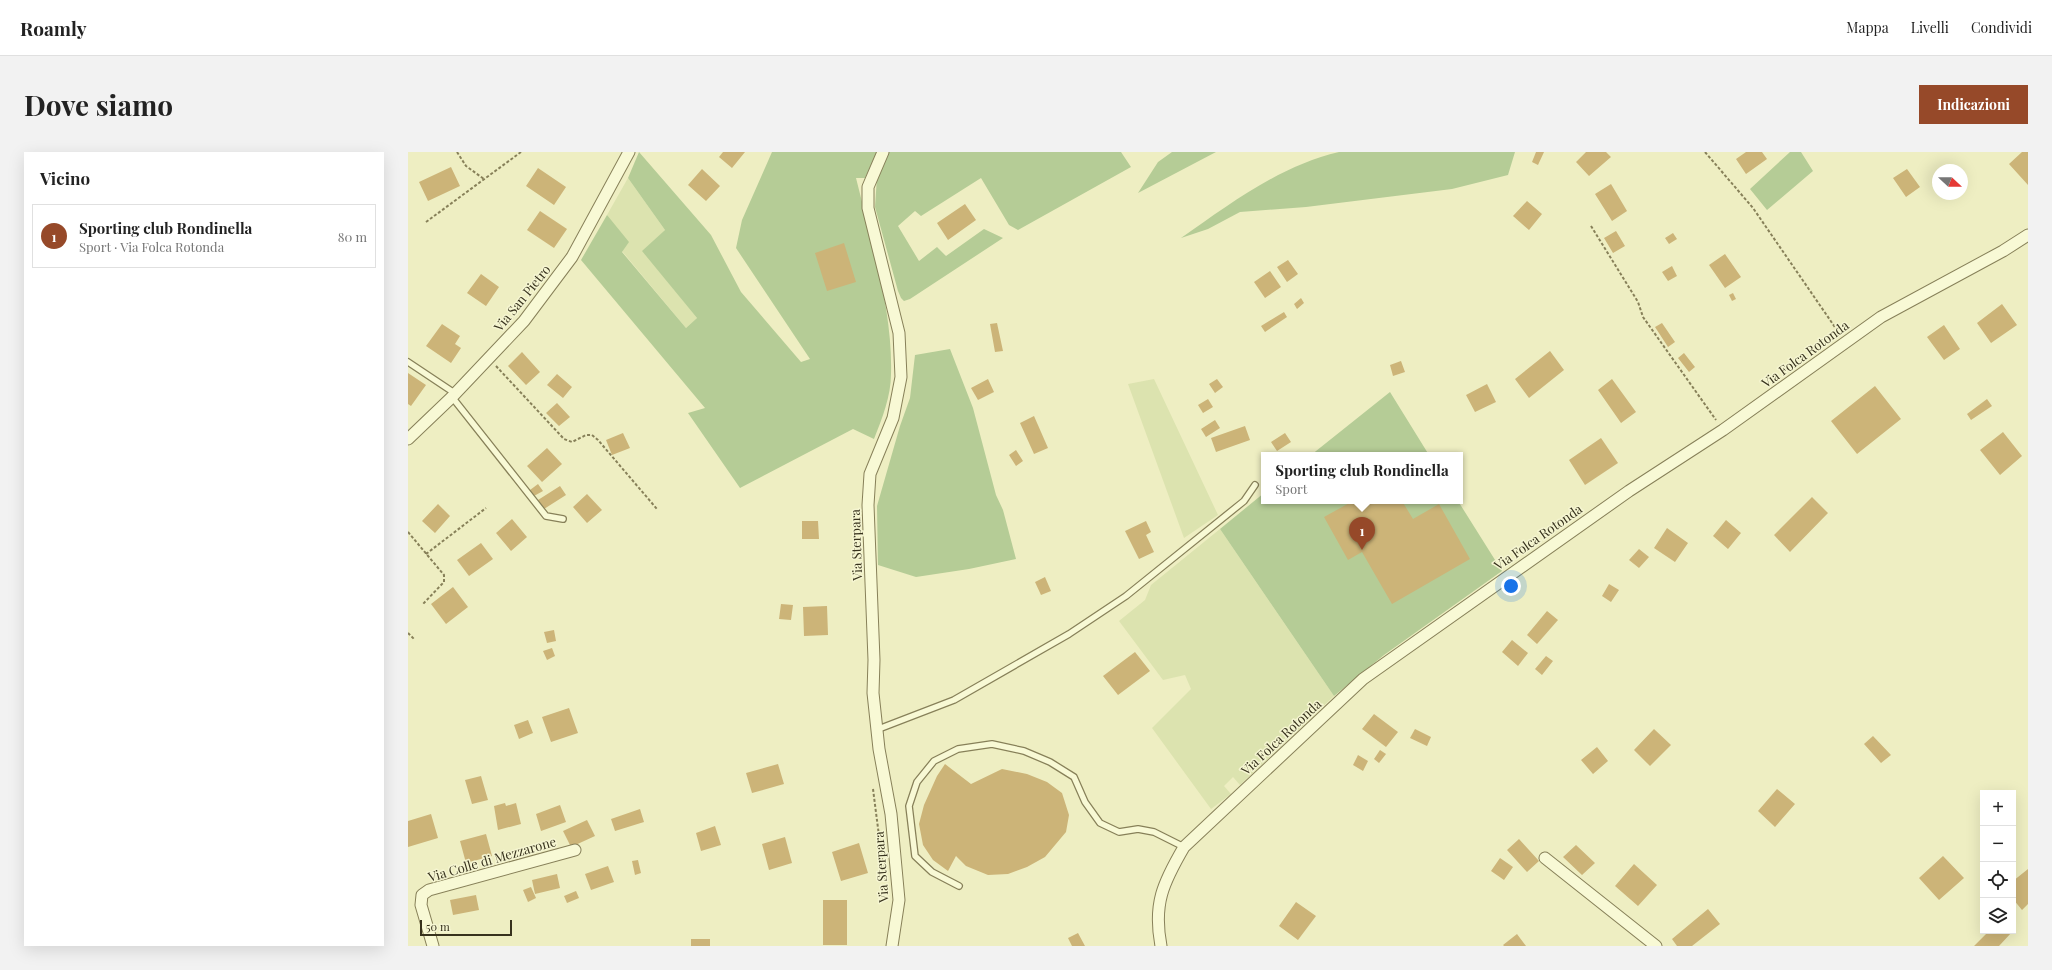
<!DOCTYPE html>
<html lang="it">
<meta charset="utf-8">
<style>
body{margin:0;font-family:"Playfair Display",serif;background:#f2f2f2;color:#222}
.controls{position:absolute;right:12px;bottom:12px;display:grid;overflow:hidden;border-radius:0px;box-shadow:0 4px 16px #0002}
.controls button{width:36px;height:36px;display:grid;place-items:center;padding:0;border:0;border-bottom:1px solid #e0e0e0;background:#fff;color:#222;font:20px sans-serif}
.compass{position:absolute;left:1524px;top:12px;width:36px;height:36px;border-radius:50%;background:#fff;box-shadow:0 4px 16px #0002;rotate:112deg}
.scale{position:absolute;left:12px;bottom:10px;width:92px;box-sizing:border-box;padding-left:4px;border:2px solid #37321d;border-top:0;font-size:11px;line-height:14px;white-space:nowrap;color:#37321d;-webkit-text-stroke:3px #f5f5d1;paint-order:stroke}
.you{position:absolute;left:1103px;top:434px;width:14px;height:14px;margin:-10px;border:3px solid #fff;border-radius:50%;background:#1a73e8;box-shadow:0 0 0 6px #1a73e833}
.badge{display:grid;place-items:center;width:26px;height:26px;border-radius:50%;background:#964929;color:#fff;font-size:13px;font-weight:700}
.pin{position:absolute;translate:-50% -33px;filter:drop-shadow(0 1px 2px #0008)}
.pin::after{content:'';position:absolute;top:21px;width:14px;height:12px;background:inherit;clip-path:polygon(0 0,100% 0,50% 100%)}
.popup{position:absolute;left:853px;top:300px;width:202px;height:52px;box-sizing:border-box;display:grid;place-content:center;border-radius:0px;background:#fff;filter:drop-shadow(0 1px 3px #0005);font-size:13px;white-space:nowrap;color:#767676}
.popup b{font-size:15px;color:#222}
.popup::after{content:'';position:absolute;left:50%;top:100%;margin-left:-8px;border:8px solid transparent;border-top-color:#fff}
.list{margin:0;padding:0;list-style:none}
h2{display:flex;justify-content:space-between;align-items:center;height:52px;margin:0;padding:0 16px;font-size:17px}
h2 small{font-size:13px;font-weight:400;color:#767676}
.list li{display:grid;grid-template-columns:26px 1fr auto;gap:12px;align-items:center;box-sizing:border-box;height:64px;margin:0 8px 8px;padding:0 8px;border:1px solid #e0e0e0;border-radius:0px}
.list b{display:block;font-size:15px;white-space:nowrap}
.list p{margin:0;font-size:13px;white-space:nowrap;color:#767676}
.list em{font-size:13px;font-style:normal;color:#767676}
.icon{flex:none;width:22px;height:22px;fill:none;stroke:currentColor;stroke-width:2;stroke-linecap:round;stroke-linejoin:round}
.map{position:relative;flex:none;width:1620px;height:794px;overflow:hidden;border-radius:0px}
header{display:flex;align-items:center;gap:24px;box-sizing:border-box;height:56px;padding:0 20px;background:#fff;border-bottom:1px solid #e0e0e0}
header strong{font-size:19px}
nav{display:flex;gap:22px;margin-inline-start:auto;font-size:14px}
.intro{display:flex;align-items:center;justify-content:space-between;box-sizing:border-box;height:96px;padding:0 24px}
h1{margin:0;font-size:28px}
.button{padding:10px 18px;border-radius:0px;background:#964929;color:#fff;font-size:14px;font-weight:700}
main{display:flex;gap:24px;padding:0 24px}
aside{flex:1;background:#fff;border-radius:0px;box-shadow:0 4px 16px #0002}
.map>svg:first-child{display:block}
.farmland{fill:#dce3af}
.green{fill:#b5cc96}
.building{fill:#ccb478}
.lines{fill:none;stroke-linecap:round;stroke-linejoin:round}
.service-casing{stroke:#878059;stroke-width:8}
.minor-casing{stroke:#878059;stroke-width:13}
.path{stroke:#878059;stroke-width:2;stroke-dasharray:3 2;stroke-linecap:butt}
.service{stroke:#f8f9d5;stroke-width:5.5}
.minor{stroke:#f8f9d5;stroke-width:11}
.labels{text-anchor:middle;stroke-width:3;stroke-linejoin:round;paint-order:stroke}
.street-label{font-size:13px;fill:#37321d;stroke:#f5f5d1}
</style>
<header>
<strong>Roamly</strong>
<nav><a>Mappa</a><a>Livelli</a><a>Condividi</a></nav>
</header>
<div class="intro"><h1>Dove siamo</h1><a class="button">Indicazioni</a></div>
<main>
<aside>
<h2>Vicino<small></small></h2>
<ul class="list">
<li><span class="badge">1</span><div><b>Sporting club Rondinella</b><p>Sport · Via Folca Rotonda</p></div><em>80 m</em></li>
</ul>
</aside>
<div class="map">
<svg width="1620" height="794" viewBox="0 0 1620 794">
<rect width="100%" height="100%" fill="#eeeec2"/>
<path class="farmland" d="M220 26 257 78 235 99 289 166 278 176 214 99 199 63Z
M746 227 810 363 776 386 720 232Z
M812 377 926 544 832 633 825 625 816 634 823 642 803 657 744 576 783 537 777 523 755 528 711 469 737 448 743 433Z"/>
<path class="green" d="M231 0 303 83 333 140 393 210 402 207 328 96 334 68 364 0H469L457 26H448C463 87 485 160 483 222 483 244 474 267 466 287L445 277 332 336 280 261 297 256 173 108 199 63 221 90 214 100 278 176 289 166 234 99 257 78 220 26Z
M481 0H713L723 15 610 78 601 73 573 26 513 64 507 59 490 74 511 109 529 95 538 104 576 77 595 86 502 147 496 149 493 146 490 139 467 55 469 25Z
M764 0H808L730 41 750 10Z
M931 0H1107L1100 23 1044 37 898 55 832 60 800 77 773 86C822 52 871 14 931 0Z
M1382 0H1393L1405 19 1359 58 1342 37Z
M542 197 565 256 588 343 595 358 608 407 561 417 508 425 470 413 469 354 492 274 502 246 507 203Z
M982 240 1021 303H903Z
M856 341V349H1050L1094 419 976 503 926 544 812 377Z"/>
<path class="building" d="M315 0H337L324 16 311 5Z
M1128 0H1136L1130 13 1124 10Z
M1178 0H1198L1203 5 1181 24 1168 10Z
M1338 0H1354L1359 7 1338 22 1328 7Z
M1614 0H1620V33L1601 12Z
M43 15 52 34 20 49 11 30Z
M130 16 158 35 146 53 118 34Z
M294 17 312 34 298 49 280 33Z
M1499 17 1512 35 1498 45 1485 26Z
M1203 32 1219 59 1204 69 1187 42Z
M1119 49 1134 62 1121 78 1105 64Z
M557 52 568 68 540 88 529 71Z
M132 59 159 77 146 96 119 78Z
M1208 79 1217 94 1205 101 1196 86Z
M1265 81 1269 87 1261 92 1257 86Z
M436 91 448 130 419 139 407 101Z
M1317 102 1333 125 1317 136 1301 113Z
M880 108 890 122 879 130 869 115Z
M1264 114 1269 124 1260 129 1254 120Z
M862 119 873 135 857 146 846 130Z
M73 122 91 135 78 154 59 141Z
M1325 141 1328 147 1324 149 1321 143Z
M893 146 896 151 889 157 886 152Z
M1594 152 1609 173 1583 191 1569 171Z
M876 160 879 165 857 180 853 174Z
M589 171 595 199 587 200 582 172Z
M1254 171 1267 190 1260 195 1247 175Z
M34 172 52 184 47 192 53 196 43 211 18 194Z
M1536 173 1552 197 1536 208 1519 185Z
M1142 199 1156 218 1121 246 1107 227Z
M114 200 132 220 118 233 100 214Z
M1276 201 1287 215 1281 220 1270 206Z
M993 209 997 220 985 224 982 213Z
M0 221 18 233 3 254 0 252Z
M149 222 164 235 155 246 139 233Z
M580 227 586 240 570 248 563 236Z
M809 227 815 235 807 241 801 232Z
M1204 227 1228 260 1213 271 1190 238Z
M1079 232 1088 250 1067 260 1058 243Z
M1467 234 1493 267 1449 302 1423 269Z
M800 247 805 255 795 261 790 253Z
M1579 247 1584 254 1563 268 1559 262Z
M149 251 162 265 151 274 138 261Z
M626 264 640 296 626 302 612 271Z
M807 268 812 276 798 285 793 277Z
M837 274 842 288 808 300 803 286Z
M1595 280 1614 304 1592 323 1572 298Z
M215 281 222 296 204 303 198 288Z
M877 281 883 290 869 299 863 290Z
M1193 286 1210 311 1177 333 1161 308Z
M139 296 154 312 134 330 119 314Z
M608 298 615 309 608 314 601 303Z
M130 332 135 339 126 344 122 338Z
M152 334 158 343 136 357 130 348Z
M179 342 194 358 179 371 165 355Z
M1404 345 1420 361 1382 400 1366 383Z
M945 349H994L1005 367 1031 352 1062 407 984 452 954 400 940 408 916 365Z
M30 352 42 364 27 381 14 369Z
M104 367 119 385 103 399 88 381Z
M1318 368 1333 381 1320 397 1305 384Z
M394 369H410L411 387H394Z
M738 369 743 380 738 383 746 400 731 407 717 379Z
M1259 376 1280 391 1267 410 1246 396Z
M73 391 85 407 61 424 49 408Z
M1231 397 1241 405 1231 416 1221 408Z
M637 425 643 439 633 443 627 430Z
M1201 432 1211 438 1203 450 1194 444Z
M45 435 60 455 38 472 23 452Z
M373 452 385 453 383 468 371 467Z
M419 454 420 483 396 484 395 455Z
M1139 459 1150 468 1129 492 1119 483Z
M146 478 148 489 139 491 136 480Z
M1104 488 1120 501 1110 514 1094 500Z
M144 496 147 504 139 508 135 499Z
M727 500 742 519 710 543 695 524Z
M1138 504 1145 509 1134 523 1127 517Z
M161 556 170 581 143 590 134 565Z
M966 562 990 580 978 595 954 577Z
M120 568 125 581 111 587 106 573Z
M1007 577 1023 585 1019 594 1002 586Z
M1246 577 1263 593 1242 614 1226 598Z
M1465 584 1483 603 1473 611 1456 592Z
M1189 595 1200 609 1185 622 1173 608Z
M972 598 978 602 971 611 966 607Z
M950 603 960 609 955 619 945 613Z
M370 612 376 632 344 641 338 621Z
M537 612 563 632 594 617 619 622 639 630 654 641 661 663 658 680 637 705 619 715 600 722 580 723 558 714 548 704 540 719 525 708 515 693 511 672 516 653 529 624Z
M73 624 80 648 64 652 57 628Z
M1369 637 1387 652 1367 675 1350 659Z
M97 651 98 654 108 651 113 672 90 678 86 654Z
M152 653 158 670 133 679 128 662Z
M232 657 236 670 207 679 203 667Z
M23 662 30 686 0 695V669Z
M179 668 187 684 163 695 155 679Z
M307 674 313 693 293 699 288 681Z
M78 682 84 704 58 711 52 689Z
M377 685 384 711 361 718 354 692Z
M1111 687 1131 709 1119 720 1099 698Z
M451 691 460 721 433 729 424 700Z
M1168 693 1187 711 1174 723 1155 705Z
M1535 704 1556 726 1531 748 1511 726Z
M1092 706 1105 715 1096 728 1083 719Z
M230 708 233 721 227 723 224 709Z
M1226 712 1249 733 1230 754 1207 734Z
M200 714 206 730 183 738 177 722Z
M1620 717V752L1614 758 1605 747V729Z
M149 722 152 736 127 742 124 728Z
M123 735 128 746 120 750 115 738Z
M168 739 171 746 159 751 156 744Z
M68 743 71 758 45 763 42 748Z
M415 748H439V793H415Z
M888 750 908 764 890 788 871 774Z
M1300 757 1312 772 1284 794H1269L1264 787Z
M1581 779H1603L1604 780 1591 794H1566Z
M670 781 677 794H664L660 786Z
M1109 782 1118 794H1096L1095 793Z
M283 787H302V794H283Z"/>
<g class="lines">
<g class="service-casing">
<path id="service" d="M0 210 48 242
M44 245 138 364 155 367
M468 578 546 548 661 482 718 444 836 349 847 333
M551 734 524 720 507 704 501 654 509 630 526 609 550 597 584 592 616 599 642 610 666 625 677 650 692 671 711 680 730 677 746 680 776 695"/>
</g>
<g class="minor-casing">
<path id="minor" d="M475 0 460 35V56L491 181 493 225 485 266 462 322 460 353 466 508 465 541 471 597 483 662 491 748 484 794
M0 287 44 245 116 169 164 105 221 0
M1137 706 1248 794
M25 794 13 753 14 743 21 738 167 698
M753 794C745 752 755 731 776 695L955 527 1221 339 1315 278 1473 165 1595 99 1620 83"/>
</g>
<path class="path" d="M49 0 58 14 76 27
M1297 0 1345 56 1431 181
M18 70 113 0
M1183 74 1230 150 1235 165 1308 268
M88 214 156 287 164 290 178 283H184L190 288 249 357
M0 380 36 423V430L14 453
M18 402 78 356
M0 481 6 487
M465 637 477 731"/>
<use href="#service" class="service"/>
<use href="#minor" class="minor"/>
</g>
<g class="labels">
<g class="street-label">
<text transform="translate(114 146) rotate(-51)" y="5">Via San Pietro</text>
<text transform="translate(1397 202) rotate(-36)" y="5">Via Folca Rotonda</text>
<text transform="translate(1130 385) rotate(-35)" y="5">Via Folca Rotonda</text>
<text transform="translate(448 393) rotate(-92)" y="5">Via Sterpara</text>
<text transform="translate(873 585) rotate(-43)" y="5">Via Folca Rotonda</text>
<text transform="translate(84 707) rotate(-16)" y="5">Via Colle di Mezzarone</text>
<text transform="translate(473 715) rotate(-94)" y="5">Via Sterpara</text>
</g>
</g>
</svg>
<div class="controls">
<button>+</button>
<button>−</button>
<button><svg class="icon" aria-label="locate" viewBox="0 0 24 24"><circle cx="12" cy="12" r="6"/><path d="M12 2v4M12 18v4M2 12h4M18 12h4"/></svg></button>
<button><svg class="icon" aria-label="layers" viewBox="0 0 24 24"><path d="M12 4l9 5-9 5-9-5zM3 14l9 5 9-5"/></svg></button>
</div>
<svg class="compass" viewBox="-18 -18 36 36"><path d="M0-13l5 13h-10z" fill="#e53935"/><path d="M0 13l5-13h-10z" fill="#767676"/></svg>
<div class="scale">50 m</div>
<div class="you"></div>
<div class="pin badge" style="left:954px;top:398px">1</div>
<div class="popup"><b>Sporting club Rondinella</b>Sport</div>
</div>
</main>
